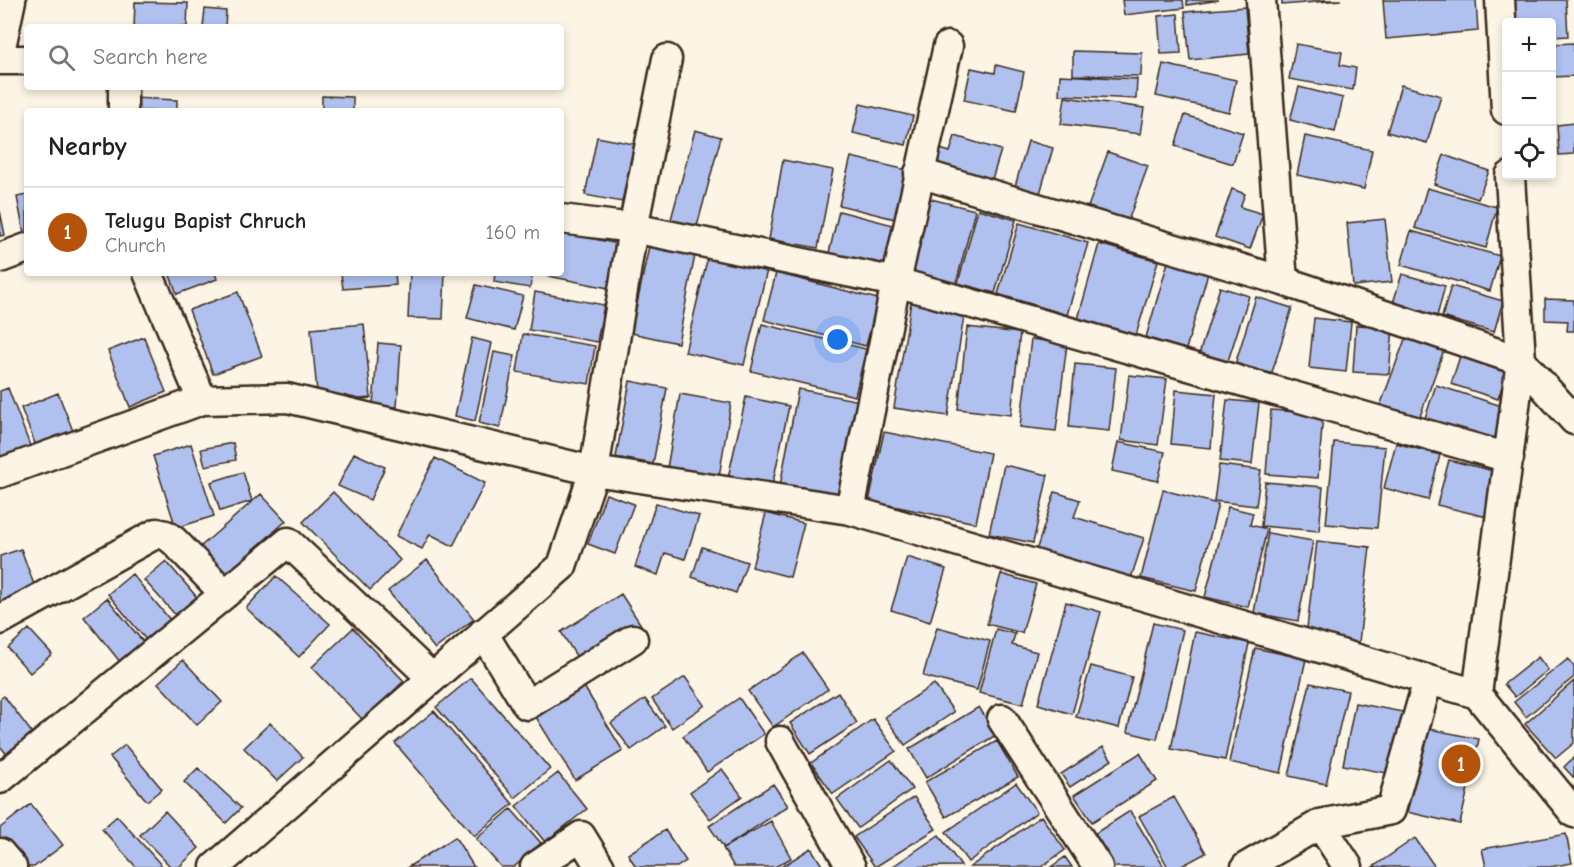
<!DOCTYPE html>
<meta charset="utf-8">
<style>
body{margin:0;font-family:"Comic Neue",sans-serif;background:#f2f2f2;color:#222}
.controls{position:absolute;right:18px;top:18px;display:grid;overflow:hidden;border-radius:6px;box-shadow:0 3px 9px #0003}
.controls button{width:54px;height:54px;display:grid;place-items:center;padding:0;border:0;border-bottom:2px solid #e0e0e0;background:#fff;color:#222;font:30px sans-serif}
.you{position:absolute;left:838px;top:340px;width:21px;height:21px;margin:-15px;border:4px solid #fff;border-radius:50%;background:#1a73e8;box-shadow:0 0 0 9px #1a73e833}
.badge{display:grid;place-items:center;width:39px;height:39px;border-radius:50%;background:#b45309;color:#fff;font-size:20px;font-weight:700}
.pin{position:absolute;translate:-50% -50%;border:3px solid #fff;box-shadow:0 2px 6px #0006}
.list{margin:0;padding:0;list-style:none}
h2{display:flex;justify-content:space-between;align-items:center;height:78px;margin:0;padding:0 24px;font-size:26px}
h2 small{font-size:20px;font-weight:400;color:#767676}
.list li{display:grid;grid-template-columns:39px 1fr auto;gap:18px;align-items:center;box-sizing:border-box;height:90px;padding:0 24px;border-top:2px solid #e0e0e0}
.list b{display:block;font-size:22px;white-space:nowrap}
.list p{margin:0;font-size:20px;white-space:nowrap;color:#767676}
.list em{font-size:20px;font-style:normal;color:#767676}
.icon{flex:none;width:33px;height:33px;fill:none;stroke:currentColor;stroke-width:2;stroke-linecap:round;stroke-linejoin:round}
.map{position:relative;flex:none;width:1574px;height:867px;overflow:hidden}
.search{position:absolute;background:#fff;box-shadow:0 3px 9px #0003;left:24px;top:24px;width:540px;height:66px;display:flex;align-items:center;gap:15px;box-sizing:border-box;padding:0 21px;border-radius:6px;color:#767676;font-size:22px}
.panel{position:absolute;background:#fff;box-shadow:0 3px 9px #0003;left:24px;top:108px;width:540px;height:168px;border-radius:6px}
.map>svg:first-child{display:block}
.building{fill:#b0c1f0;stroke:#3b2a1e;stroke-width:1.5}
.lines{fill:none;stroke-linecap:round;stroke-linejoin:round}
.street-casing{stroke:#3b2a1e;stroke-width:33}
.street{stroke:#fcf5e5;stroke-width:28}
</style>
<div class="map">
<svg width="1574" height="867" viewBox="0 0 1574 867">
<rect width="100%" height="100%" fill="#fcf5e5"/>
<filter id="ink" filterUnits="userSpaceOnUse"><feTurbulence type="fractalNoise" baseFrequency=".0167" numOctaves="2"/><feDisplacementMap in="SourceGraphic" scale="12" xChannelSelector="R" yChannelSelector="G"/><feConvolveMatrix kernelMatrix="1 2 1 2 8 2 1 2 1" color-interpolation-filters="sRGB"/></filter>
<g filter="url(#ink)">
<path class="building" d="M1122 0H1183L1184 8 1124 15Z
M1187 0H1219L1187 5Z
M1282 0H1341L1282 5Z
M1383 0H1476L1478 31 1386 39Z
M1512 0H1566L1568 36 1552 37V22H1513Z
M135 2 188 3 187 27H134Z
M1245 7 1249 54 1190 60 1185 12Z
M205 9 226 11 225 27H203Z
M1178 14 1181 53 1161 54 1158 16Z
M1574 43V76L1552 77V44Z
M1296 44 1342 52 1340 65 1356 68 1353 90 1289 79Z
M1073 51 1142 53 1141 76 1073 75Z
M1163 64 1236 80 1229 112 1156 96Z
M996 65 1024 72 1016 111 964 100 971 68 995 73Z
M1060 75 1137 79 1136 99 1059 95Z
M1401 85 1441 96 1427 143 1387 132Z
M1299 87 1343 98 1335 132 1290 120Z
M322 96 353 97V111H322Z
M1065 97 1144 108 1140 134 1061 124Z
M134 98 177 100V111H133Z
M860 104 913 116 906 145 853 133Z
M1185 115 1243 133 1233 164 1175 146Z
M1574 123V154L1559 155 1557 125Z
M695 130 721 137 696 230 670 223Z
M955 136 1001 150 990 186 927 168 934 147 950 152Z
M1305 136 1372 150 1364 189 1297 175Z
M597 137 634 144 622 202 585 195Z
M1028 141 1053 148 1039 197 1014 190Z
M1108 152 1148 166 1128 221 1088 207Z
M1444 155 1489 171 1478 199 1434 184Z
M851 157 907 170 895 219 839 205Z
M783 160 833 170 818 248 769 239Z
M1427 188 1497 207 1486 248 1415 228Z
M1232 189 1245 194 1240 207 1263 214 1250 249 1215 237Z
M27 195V232L24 233 17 197Z
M927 198 975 210 956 284 908 272Z
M978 209 1016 220 995 293 958 283Z
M0 211 5 235 0 236Z
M839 211 897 226 886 271 828 257Z
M1385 219 1392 282 1353 286 1347 223Z
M1019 223 1088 243 1067 315 998 294Z
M1411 231 1500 256 1490 291 1401 265Z
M561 232 623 245 614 289 543 275 561 273Z
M1099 244 1158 261 1134 342 1076 326Z
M649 246 695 255 678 343 631 333Z
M708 256 767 270 744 365 685 352Z
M1168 262 1208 273 1184 356 1144 344Z
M169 273H215L217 279 177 294Z
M341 273H395L396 285 343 289Z
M410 273H445L443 319 408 318Z
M495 273H533L530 288 494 282Z
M776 273 878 299 866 346 764 320Z
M1402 274 1445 286 1437 316 1393 303Z
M476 285 523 296 514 330 467 318Z
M1451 286 1503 301 1494 332 1442 317Z
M1220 287 1249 296 1225 370 1197 361Z
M238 292 262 356 213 374 189 310Z
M535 292 604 305 597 342 529 330Z
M1256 297 1292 308 1270 379 1234 368Z
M1545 299 1574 300V331H1567L1568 321 1545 320Z
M911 302 965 310 948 416 894 408Z
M1314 318 1351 322 1346 372 1309 368Z
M364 324 371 398 318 403 311 329Z
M762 324 866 349 855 396 751 371Z
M1356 325 1393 327 1389 374 1353 372Z
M967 327 1020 333 1011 415 958 409Z
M523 334 595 346 589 384 517 372Z
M1407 334 1445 347 1419 419 1380 406Z
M144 337 166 392 130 407 108 351Z
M472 338 492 343 475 421 455 416Z
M1031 339 1067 344 1056 431 1020 427Z
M378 343 401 345 397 407 373 405Z
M494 352 515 356 500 428 479 423Z
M1461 353 1508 368 1498 399 1451 384Z
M1075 364 1116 368 1109 431 1069 427Z
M1129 375 1167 379 1158 445 1121 440Z
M630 381 667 388 653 464 616 457Z
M1436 385 1505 407 1492 446 1423 424Z
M8 388 32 451 0 462V391Z
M798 389 860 401 841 498 780 486Z
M1176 390 1216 394 1211 448 1171 444Z
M58 393 75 436 38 451 21 408Z
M680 394 731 403 719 477 667 468Z
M746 397 789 406 772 487 728 478Z
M1227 400 1259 403 1252 464 1220 461Z
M1271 410 1323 414 1318 478 1266 474Z
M884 432 990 453 976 523 869 501Z
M1118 442 1165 452 1158 481 1112 471Z
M1334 442 1385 447 1377 528 1326 524Z
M233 443 236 460 205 466 201 449Z
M1396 443 1440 455 1428 500 1384 488Z
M191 444 214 516 176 528 153 456Z
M354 453 385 467 370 500 338 486Z
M435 458 485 483 453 546 430 534 422 549 396 536Z
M1449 460 1498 472 1487 517 1437 505Z
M1004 465 1048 475 1033 543 989 534Z
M1219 465 1261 470 1256 506 1214 501Z
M243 472 252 501 220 511 211 482Z
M1265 482 1323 487 1319 531 1261 526Z
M1163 490 1218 504 1196 591 1141 578Z
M333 492 400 560 370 590 303 522Z
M1055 492 1080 500 1074 517 1144 538 1130 581 1036 551Z
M261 494 286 521 225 575 200 547Z
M606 494 634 504 615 554 588 544Z
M656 503 699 516 685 559 665 553 658 575 635 567Z
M1228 507 1253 513 1250 525 1267 529 1248 607 1205 597Z
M766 513 804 523 790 577 752 567Z
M1268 533 1313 541 1298 621 1254 613Z
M1317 541 1370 547 1359 642 1306 637Z
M702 547 747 562 736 593 692 577Z
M21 549 37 593 0 607V556Z
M907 557 946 569 930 622 891 610Z
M427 560 474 619 435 649 388 591Z
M166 561 201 602 180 620 144 580Z
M132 574 176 627 152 647 108 594Z
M1001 574 1036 584 1022 633 987 624Z
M276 576 330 624 299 657 246 608Z
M621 594 643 628 583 667 561 632Z
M107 598 149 649 125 668 84 617Z
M1066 602 1101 612 1072 714 1038 704Z
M1153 623 1183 630 1157 739 1127 732Z
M937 627 990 641 977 690 923 676Z
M353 628 404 681 363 720 312 667Z
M29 629 52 654 30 673 8 648Z
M996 629 1015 634 1012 645 1037 652 1023 704 979 693Z
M1195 632 1249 643 1225 760 1171 749Z
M1255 648 1306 659 1281 773 1229 762Z
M803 653 828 689 773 727 748 691Z
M1538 657 1548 670 1515 697 1504 684Z
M1568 659 1574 667V677L1526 717 1514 702Z
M183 660 222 702 197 725 158 683Z
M1091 666 1132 677 1119 728 1076 717Z
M685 677 705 705 672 728 652 699Z
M471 678 550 769 515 798 436 707Z
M580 680 623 751 575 780 531 709Z
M1574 681V743L1556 758 1525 724Z
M1310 683 1348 691 1326 784 1289 776Z
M934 684 954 712 905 745 885 717Z
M838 692 857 723 810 754 790 723Z
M4 696 39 742 13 762 0 746V699Z
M739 698 764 734 707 772 683 736Z
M645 699 665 726 631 750 611 723Z
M1355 703 1403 712 1392 774 1343 765Z
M979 707 996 735 926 778 909 749Z
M434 711 513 804 474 836 395 743Z
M873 719 896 751 833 794 811 763Z
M270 723 303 757 277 781 244 748Z
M1425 728 1479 739 1460 824 1407 812Z
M997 741 1018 777 946 817 925 782Z
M125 745 162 789 147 801 110 757Z
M1103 747 1112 760 1070 787 1061 774Z
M1140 753 1157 781 1092 822 1074 795Z
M1574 757V778L1564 767Z
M891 760 912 789 858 828 837 799Z
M198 768 241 808 226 823 184 782Z
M722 769 742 796 710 819 690 792Z
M558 773 587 809 545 842 516 806Z
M1016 783 1037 812 968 862 946 832Z
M773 784 788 806 724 848 709 826Z
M914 797 936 829 875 867 854 837Z
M1174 797 1206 853 1180 867H1168L1139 816Z
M31 804 63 845 34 867H21L0 841V828Z
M511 809 541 843 514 867H501L476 839Z
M165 811 199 848 179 867H171L140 835Z
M1130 811 1164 867H1114L1094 834Z
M117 816 163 867H136L102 829Z
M1041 816 1065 850 1041 867H970Z
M771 821 791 858 775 867H734L723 848Z
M665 830 686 861 677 867H636L628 854Z
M1566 834 1572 863 1550 867H1486L1482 849Z
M939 835 961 866 892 867Z
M455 837 474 867H408Z
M1415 838 1435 867H1373Z
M811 848 823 867H781Z
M1065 857 1072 867H1051Z"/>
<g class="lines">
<g class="street-casing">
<path id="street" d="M1261 0 1283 281
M1500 0 1506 110
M0 52 11 0
M0 60H27
M123 111V87
M919 173 1283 281 1521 361 1477 694
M1510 176 1521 361 1574 420
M561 219 633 228 896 282 1509 458
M0 258 27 248
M148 273 202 400
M0 473 202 400 287 398 594 471 850 510 1477 694 1574 813
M850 510 896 282 948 46
M0 620 157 533 166 535 174 541 225 594
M483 633 527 705 633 639
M1002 719 1098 867
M780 741 851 867
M0 779 288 542 432 678
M1320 824 1348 867
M0 853 12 867
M215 867 562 566 594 471 633 228 667 59
M535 867 581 836 600 867
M1246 867 1320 824 1391 810 1428 680"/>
</g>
<use href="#street" class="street"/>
</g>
</g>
</svg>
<div class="controls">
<button>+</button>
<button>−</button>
<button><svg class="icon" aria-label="locate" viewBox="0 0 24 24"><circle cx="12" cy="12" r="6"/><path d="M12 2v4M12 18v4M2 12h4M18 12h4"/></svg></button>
</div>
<div class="you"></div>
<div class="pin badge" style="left:1461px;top:764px">1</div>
<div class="search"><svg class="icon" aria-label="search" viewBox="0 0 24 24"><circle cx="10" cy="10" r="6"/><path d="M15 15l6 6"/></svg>Search here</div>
<section class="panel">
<h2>Nearby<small></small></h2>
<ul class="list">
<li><span class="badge">1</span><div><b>Telugu Bapist Chruch</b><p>Church</p></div><em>160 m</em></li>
</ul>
</section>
</div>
